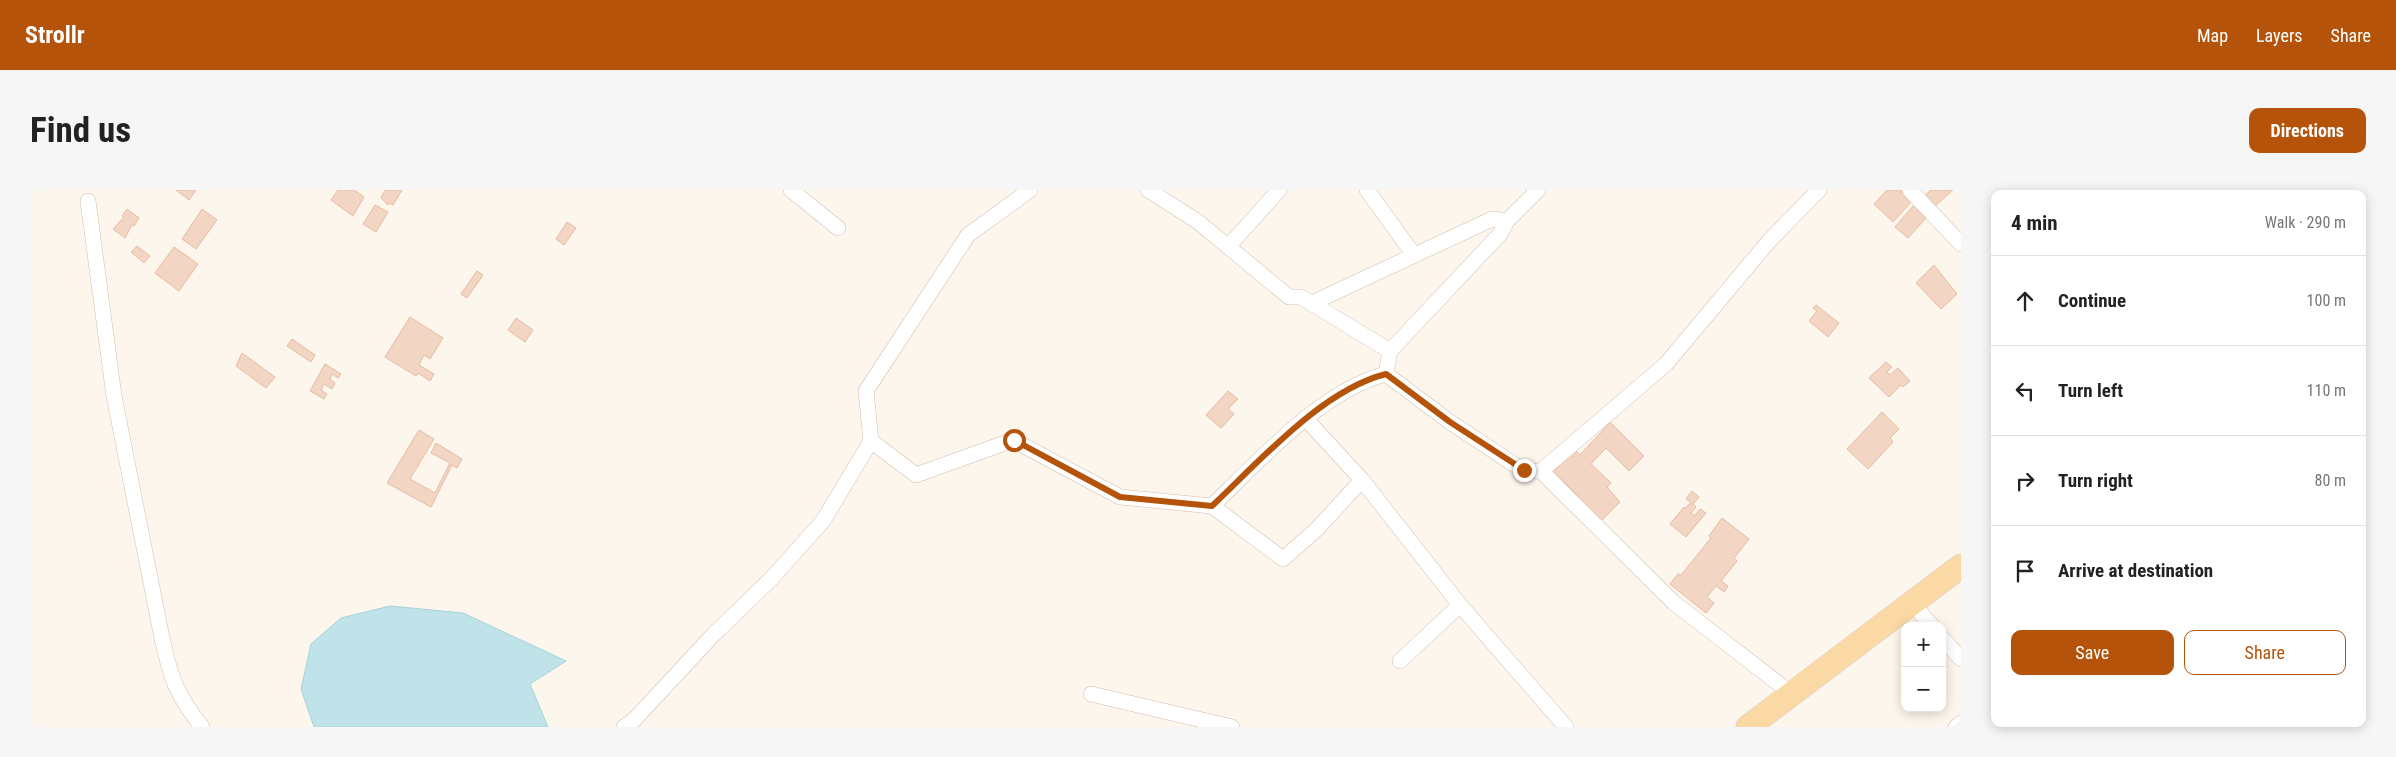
<!DOCTYPE html>
<meta charset="utf-8">
<style>
body{margin:0;font-family:"Roboto Condensed",sans-serif;background:#f6f6f6;color:#222}
.controls{position:absolute;right:15px;bottom:15px;display:grid;overflow:hidden;border-radius:10px;box-shadow:0 2px 12px #0003}
.controls button{width:45px;height:45px;display:grid;place-items:center;padding:0;border:0;border-bottom:1px solid #e0e0e0;background:#fff;color:#222;font:25px sans-serif}
.stop{position:absolute;width:15px;height:15px;margin:-11px;border:4px solid #b45309;border-radius:50%;background:#fff}
.stop.end{background:#b45309;border-color:#fff;box-shadow:0 1px 5px #0008}
.list{margin:0;padding:0;list-style:none}
h2{display:flex;justify-content:space-between;align-items:center;height:65px;margin:0;padding:0 20px;font-size:21px}
h2 small{font-size:16px;font-weight:400;color:#767676}
.list li{display:grid;grid-template-columns:32px 1fr auto;gap:15px;align-items:center;box-sizing:border-box;height:90px;padding:0 20px;border-top:1px solid #e0e0e0}
.list b{display:block;font-size:19px;white-space:nowrap}
.list em{font-size:16px;font-style:normal;color:#767676}
.actions{display:flex;gap:10px;padding:15px 20px}
.actions a{flex:1;padding:11px 0;border:1px solid #b45309;border-radius:10px;text-align:center;font-size:18px;color:#b45309}
.actions .main{background:#b45309;color:#fff}
.icon{flex:none;width:28px;height:28px;fill:none;stroke:currentColor;stroke-width:2;stroke-linecap:round;stroke-linejoin:round}
.map{position:relative;flex:none;width:1931px;height:537px;overflow:hidden;border-radius:10px}
header{display:flex;align-items:center;gap:30px;box-sizing:border-box;height:70px;padding:0 25px;background:#b45309;color:#fff}
header strong{font-size:24px}
nav{display:flex;gap:28px;margin-inline-start:auto;font-size:18px}
.intro{display:flex;align-items:center;justify-content:space-between;box-sizing:border-box;height:120px;padding:0 30px}
h1{margin:0;font-size:35px}
.button{padding:12px 22px;border-radius:10px;background:#b45309;color:#fff;font-size:18px;font-weight:700}
main{display:flex;gap:30px;padding:0 30px}
aside{flex:1;background:#fff;border-radius:10px;box-shadow:0 2px 12px #0003}
.map>svg:first-child{display:block}
.water{fill:#bfe3e8;stroke:#a5d3da}
.building{fill:#f3d5c3;stroke:#e6bba3}
.lines{fill:none;stroke-linecap:round;stroke-linejoin:round}
.street-casing{stroke:#d1beb0;stroke-width:16}
.primary-casing{stroke:#dad1cd;stroke-width:25}
.street{stroke:#fff;stroke-width:15}
.primary{stroke:#fbd9a5;stroke-width:24}
.route{stroke:#b45309;stroke-width:6}
</style>
<header>
<strong>Strollr</strong>
<nav><a>Map</a><a>Layers</a><a>Share</a></nav>
</header>
<div class="intro"><h1>Find us</h1><a class="button">Directions</a></div>
<main>
<div class="map">
<svg width="1931" height="537" viewBox="0 0 1931 537">
<rect width="100%" height="100%" fill="#fdf6ec"/>
<path class="water" d="M360 416 433 423 536 471 500 494 518 537H284L271 499 281 454 311 428Z"/>
<path class="building" d="M146 0H166L159 10Z
M308 0H324L334 7 323 26 301 10Z
M355 0H372L363 15 359 13 358 15 351 8Z
M1857 0H1870L1882 11 1863 32 1844 14Z
M1901 0H1923L1903 18 1893 7Z
M345 15 358 22 346 42 333 34Z
M1883 16 1896 28 1878 48 1865 37Z
M97 19 109 28 104 36 102 35 95 48 83 39 94 27 92 26Z
M172 19 187 30 166 59 152 49Z
M537 32 546 38 534 55 526 49Z
M107 56 120 66 114 73 101 62Z
M144 57 168 74 149 101 125 83Z
M1904 75 1927 104 1911 119 1886 93Z
M447 81 453 85 437 108 431 104Z
M1786 115 1809 133 1798 147 1779 131 1787 121 1783 118Z
M380 127 413 148 400 169 394 165 389 175 404 184 400 191 388 183 386 186 355 167Z
M486 128 503 140 495 152 478 140Z
M262 149 285 165 281 172 257 156Z
M212 163 245 187 236 198 206 176Z
M1856 172 1862 177 1857 182 1860 185 1868 178 1880 191 1873 197 1871 195 1859 207 1839 188Z
M295 174 311 184 308 188 302 184 300 189 305 193 302 199 294 194 291 200 297 204 294 209 280 201Z
M1198 201 1208 209 1198 219 1204 224 1191 238 1176 225Z
M1852 222 1869 239 1860 248 1863 252 1838 279 1817 259Z
M1580 232 1614 266 1599 281 1576 258 1561 274 1581 293 1577 297 1590 312 1571 331 1524 281 1545 260 1550 265Z
M389 240 404 249 380 289 405 303 420 273 401 263 406 253 432 269 427 278 422 275 401 317 357 293Z
M1662 301 1669 307 1663 314 1666 317 1661 323 1665 326 1670 319 1676 323 1656 347 1640 334 1654 317 1656 318 1661 312 1656 309Z
M1692 328 1719 349 1704 368 1707 371 1691 391 1698 396 1694 402 1686 396 1677 407 1684 413 1676 423 1640 394 1648 384 1651 385 1681 348 1679 346Z"/>
<g class="lines">
<g class="street-casing">
<path id="street" d="M761 0 808 38
M1000 0 938 45 836 201 841 251 886 285 983 250 1090 307 1182 316C1229 271 1292 200 1356 184
M1118 0 1167 31 1259 107H1271L1360 161 1356 184 1420 232 1494 281H1511L1636 174 1739 51 1789 0
M1337 0 1384 65
M1880 0 1931 54
M58 11 84 206 132 448C141 489 146 504 172 537
M1198 57 1249 0
M1282 113 1462 29 1477 31
M1360 161 1471 43 1477 31 1508 0
M1275 228 1332 290 1430 415 1536 537
M1511 281 1643 412 1762 504
M1182 316 1253 369 1287 339 1332 290
M1882 413 1902 436
M1912 448 1931 469
M1370 471 1430 415
M1061 504 1202 537
M594 537 605 529 683 445 742 388 793 331 841 251
M1926 537 1931 533"/>
</g>
<g class="primary-casing">
<path id="primary" d="M1718 537 1931 376"/>
</g>
<use href="#street" class="street"/>
<use href="#primary" class="primary"/>
</g>
<g class="lines">
<path class="route" d="M984 250 1090 307 1182 316C1230 271 1292 200 1356 184L1420 232 1494 280"/>
</g>
</svg>
<div class="controls">
<button>+</button>
<button>−</button>
</div>
<div class="stop" style="left:984px;top:250px"></div>
<div class="stop end" style="left:1494px;top:280px"></div>
</div>
<aside>
<h2>4 min<small>Walk · 290 m</small></h2>
<ul class="list">
<li><svg class="icon" aria-label="ahead" viewBox="0 0 24 24"><path d="M12 20V5M6 11l6-6 6 6"/></svg><div><b>Continue</b></div><em>100 m</em></li>
<li><svg class="icon" aria-label="left" viewBox="0 0 24 24"><path d="M17 20v-9H6M10 6l-5 5 5 5"/></svg><div><b>Turn left</b></div><em>110 m</em></li>
<li><svg class="icon" aria-label="right" viewBox="0 0 24 24"><path d="M7 20v-9h11M14 6l5 5-5 5"/></svg><div><b>Turn right</b></div><em>80 m</em></li>
<li><svg class="icon" aria-label="arrive" viewBox="0 0 24 24"><path d="M6 21V4h12l-3 4 3 4H6"/></svg><div><b>Arrive at destination</b></div></li>
</ul>
<div class="actions"><a class="main">Save</a><a>Share</a></div>
</aside>
</main>
